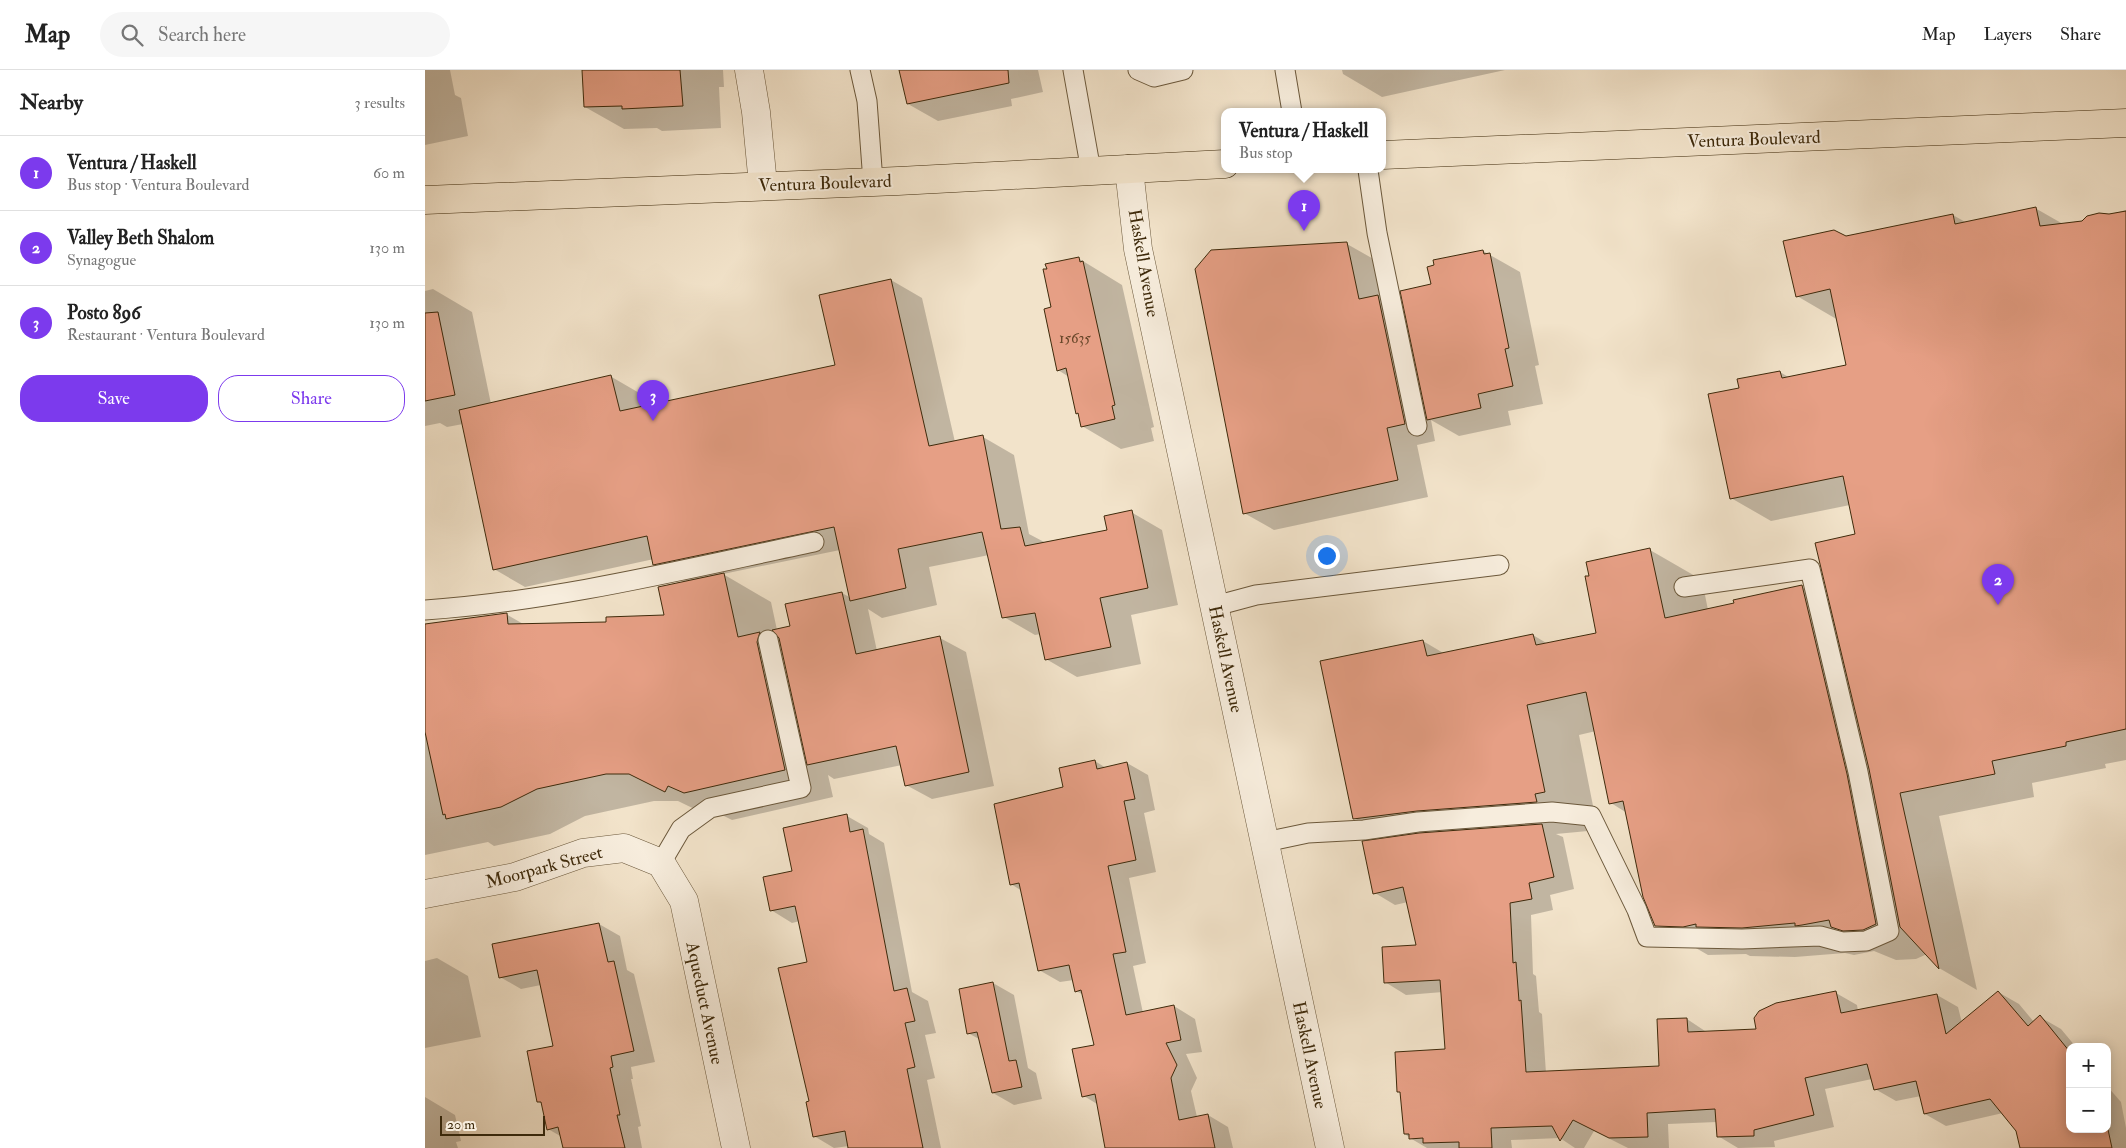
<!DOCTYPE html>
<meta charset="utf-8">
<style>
body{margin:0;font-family:"IM FELL Double Pica",serif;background:#f6f6f6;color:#222}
.controls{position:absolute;right:15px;bottom:15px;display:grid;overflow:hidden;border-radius:10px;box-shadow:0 2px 12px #0003}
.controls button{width:45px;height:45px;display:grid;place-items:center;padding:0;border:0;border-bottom:1px solid #e0e0e0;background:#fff;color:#222;font:25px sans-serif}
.scale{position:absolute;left:15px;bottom:12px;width:105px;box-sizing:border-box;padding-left:5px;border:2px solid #3e2a0b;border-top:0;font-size:14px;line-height:18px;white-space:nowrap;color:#3e2a0b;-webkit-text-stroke:4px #f7eddd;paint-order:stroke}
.you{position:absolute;left:901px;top:485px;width:18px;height:18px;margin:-12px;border:4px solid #fff;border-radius:50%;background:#1a73e8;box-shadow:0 0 0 8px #1a73e833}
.badge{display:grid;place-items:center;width:32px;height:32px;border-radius:50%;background:#7c3aed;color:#fff;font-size:16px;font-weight:700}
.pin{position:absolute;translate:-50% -41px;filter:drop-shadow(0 1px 2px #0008)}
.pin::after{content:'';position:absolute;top:26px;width:18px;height:15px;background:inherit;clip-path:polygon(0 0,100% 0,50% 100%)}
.popup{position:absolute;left:796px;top:38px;width:165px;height:65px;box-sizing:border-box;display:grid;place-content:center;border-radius:10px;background:#fff;filter:drop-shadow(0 1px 4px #0005);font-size:16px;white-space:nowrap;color:#767676}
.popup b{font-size:19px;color:#222}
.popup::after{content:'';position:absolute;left:50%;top:100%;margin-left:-10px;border:10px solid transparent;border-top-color:#fff}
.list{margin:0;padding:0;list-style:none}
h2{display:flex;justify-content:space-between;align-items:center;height:65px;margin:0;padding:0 20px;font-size:21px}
h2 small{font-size:16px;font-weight:400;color:#767676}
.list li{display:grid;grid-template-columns:32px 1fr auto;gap:15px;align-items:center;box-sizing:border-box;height:75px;padding:0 20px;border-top:1px solid #e0e0e0}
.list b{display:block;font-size:19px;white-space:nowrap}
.list p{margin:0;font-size:16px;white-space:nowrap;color:#767676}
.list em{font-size:16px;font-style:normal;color:#767676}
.actions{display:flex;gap:10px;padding:15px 20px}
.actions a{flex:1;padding:11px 0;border:1px solid #7c3aed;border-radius:20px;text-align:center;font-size:18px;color:#7c3aed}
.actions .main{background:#7c3aed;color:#fff}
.icon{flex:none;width:28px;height:28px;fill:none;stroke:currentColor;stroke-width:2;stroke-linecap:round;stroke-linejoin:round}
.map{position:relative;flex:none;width:1701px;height:1078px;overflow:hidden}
header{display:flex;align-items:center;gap:30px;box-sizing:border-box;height:70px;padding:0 25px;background:#fff;border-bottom:1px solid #e0e0e0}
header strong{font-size:24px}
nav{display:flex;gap:28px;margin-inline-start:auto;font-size:18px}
.search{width:350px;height:45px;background:#f6f6f6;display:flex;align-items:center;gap:12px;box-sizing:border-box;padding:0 18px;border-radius:28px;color:#767676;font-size:19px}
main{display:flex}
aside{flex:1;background:#fff}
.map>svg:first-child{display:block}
.shadow{fill:#0003;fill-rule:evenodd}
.building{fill:#e69f85;stroke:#3e2a0b}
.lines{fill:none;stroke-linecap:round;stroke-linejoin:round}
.service-casing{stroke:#6b583b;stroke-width:21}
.minor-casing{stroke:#6b583b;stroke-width:29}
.tertiary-casing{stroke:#6b583b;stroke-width:29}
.primary-casing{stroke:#3e2a0b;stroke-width:29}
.service{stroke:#f7eddd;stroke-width:19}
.minor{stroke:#f7eddd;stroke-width:28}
.tertiary{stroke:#f7eddd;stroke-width:28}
.primary{stroke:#f2e3ca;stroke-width:28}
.labels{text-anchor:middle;stroke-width:4;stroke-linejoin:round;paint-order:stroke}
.number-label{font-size:15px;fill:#68472a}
.street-label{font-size:18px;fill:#3e2a0b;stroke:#f7eddd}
</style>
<header>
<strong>Map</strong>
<div class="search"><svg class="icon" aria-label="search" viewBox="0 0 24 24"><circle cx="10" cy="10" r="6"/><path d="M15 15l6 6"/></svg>Search here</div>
<nav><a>Map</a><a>Layers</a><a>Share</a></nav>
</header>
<main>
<aside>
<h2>Nearby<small>3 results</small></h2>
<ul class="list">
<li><span class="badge">1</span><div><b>Ventura / Haskell</b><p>Bus stop · Ventura Boulevard</p></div><em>60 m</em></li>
<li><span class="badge">2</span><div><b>Valley Beth Shalom</b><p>Synagogue</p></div><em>130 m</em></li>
<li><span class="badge">3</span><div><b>Posto 896</b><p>Restaurant · Ventura Boulevard</p></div><em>130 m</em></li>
</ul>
<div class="actions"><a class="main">Save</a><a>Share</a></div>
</aside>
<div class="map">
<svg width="1701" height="1078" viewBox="0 0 1701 1078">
<rect width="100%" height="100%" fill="#f2e3ca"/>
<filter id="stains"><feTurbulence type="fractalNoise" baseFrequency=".004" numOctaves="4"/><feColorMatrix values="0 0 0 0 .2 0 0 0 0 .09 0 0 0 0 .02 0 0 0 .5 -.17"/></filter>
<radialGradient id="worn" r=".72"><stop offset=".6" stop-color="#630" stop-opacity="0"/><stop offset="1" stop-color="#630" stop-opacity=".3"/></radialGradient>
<path class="shadow" d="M0 0H25L30 25 36 28 43 66 0 75Z
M159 0H298L299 17H294L296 58 237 61 232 58 199 59 160 37Z
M476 0H613L618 22 586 29 587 36 513 51 483 34Z
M917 0H1080L957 27 918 4Z
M1610 138 1638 154 1657 152 1701 140V690L1680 694 1681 698 1607 713 1609 727 1514 746 1552 920 1514 898 1502 884 1491 889 1471 890 1449 881 1429 885 1420 883 1370 887 1325 886 1321 884 1283 885 1231 855 1202 743 1186 733 1171 661 1154 665 1171 751 1163 761 1131 764 1138 767 1149 819 1125 825 1128 840 1106 845 1108 904 1111 906 1114 942 1117 944 1121 1003 1236 998 1262 949 1283 963 1332 960 1411 923 1432 935 1433 941 1512 925 1533 937 1537 953 1573 922 1594 934 1609 952 1615 947 1636 959 1651 977H1645V1059H1682V1016L1696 1032 1701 1058V1078H1596L1592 1061 1578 1043 1521 1056 1500 1044 1496 1026 1471 1031 1450 1019 1447 1009 1400 1019 1409 1057 1349 1071 1350 1077 1313 1078 1293 1066 1292 1052 1243 1054 1244 1078H1203L1169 1061 1159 1078H1150L1135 1068 1086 1070 1087 1078H1002L985 1068 980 1064 976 1023 974 1022 1022 980 1018 922 981 925 960 912 992 876 983 832 970 835 950 823 964 769 929 748 998 571 1020 584 1108 565 1123 574 1172 564 1225 480 1277 510 1283 540 1377 517 1406 533 1431 465 1425 435 1346 451 1306 428 1315 319 1355 302 1365 308 1422 296 1413 250 1372 226 1421 168 1528 145 1542 153Z
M922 174 952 191 961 231 981 243 1007 215 1058 181 1095 202 1114 295 1110 296 1118 334 1083 341 1086 355 1034 366 1006 350 1010 371 992 375 1003 427 849 460 819 443Z
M653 188 697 215 729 357 726 358 729 371 696 379 657 356 655 345 652 343 644 307 633 300 628 238Z
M466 210 497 228 530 372 558 367 589 385 604 464 621 473 684 461 706 442 737 460 753 535 706 545 716 594 652 607 621 589 616 564 610 565 579 547 564 485 504 497 512 535 457 548 443 539 452 581 515 568 541 582 569 716 507 729 481 715 477 695 409 709 403 705 408 727 307 750 291 742 288 748 253 731H229L160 746 125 764 69 776 63 772 0 785V556L81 544 100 555 182 553 241 547 261 512 230 494 229 489 100 517 69 499 38 354 22 357 15 353 0 356V221L8 219 47 242 66 334 185 306 216 324 220 337 411 296ZM415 480 426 528 417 523 366 557 352 560 346 532 298 504Z
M670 691 681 698 702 693 723 705 730 740 719 743 731 802 704 808 721 893 708 896 718 943 749 936 770 949 777 982 761 984 772 1008 766 1021 772 1047 783 1045 803 1057 808 1078H682L672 1034 659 1026 671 976 659 925 651 921 649 910 635 912 614 900 597 821 586 814 639 718Z
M422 746 443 758 444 764 459 773 487 922 503 931 511 963 500 965 510 1008 502 1010 516 1078H424V1076L409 1078 389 1066 386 1032 383 893 375 851 367 853 346 840 369 802Z
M174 854 195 866 202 900 209 904 230 992 206 997 208 1009H206L216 1056 213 1057 217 1078H139L137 1067 123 1059 118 1034 114 1032 129 977 116 915 96 919 75 907Z
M12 888 43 906 56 967 0 978V891Z
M568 913 589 925 603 998 611 1003 617 1029 589 1035 568 1023 554 969 543 963Z
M0 1027 30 1045 36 1071 31 1072 33 1078H0Z"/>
<path class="building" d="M157 0H255L258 36 197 39V36L159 37Z
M474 0H583L584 13 482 34Z
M1611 137 1615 156 1657 151 1662 146 1674 143 1684 144 1701 141V659L1641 672V676L1567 691 1570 704 1475 723 1514 899 1475 857 1444 699 1390 473 1430 464 1418 406 1305 429 1283 324 1314 318 1312 309 1355 301 1357 308 1421 295 1405 219 1371 227 1358 171 1409 160 1421 166 1528 144 1530 154Z
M922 172 934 229 953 225 980 354 962 358 973 410 818 444 770 199 786 180Z
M1058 180 1059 184 1065 183 1084 278 1080 279 1088 316 1053 324 1056 338 1002 350 975 221 1006 214 1002 197 1009 195 1008 190Z
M654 187 655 192 658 191 690 335 687 336 690 349 656 357 653 343 651 344 641 298 632 301 619 239 626 237 618 199H622L620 194Z
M466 209 504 376 558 365 576 459 595 457 600 476 682 460 679 446 707 440 723 518 675 528 686 577 620 590 610 543 577 548 557 462 473 479 481 518 425 531 409 457 228 495 222 466 68 500 34 340 186 305 195 341 410 295 394 225Z
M13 242 30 325 0 331V243Z
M1225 478 1240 548 1309 533 1308 530 1377 515 1422 704 1451 854 1438 860 1418 861 1406 857 1404 850 1377 855 1370 856V853L1317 858 1271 857V854L1258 857 1230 856 1218 827 1198 731 1184 734 1161 622 1102 635 1120 722 1110 724 1112 732 992 741 928 749 895 591 998 570 1002 586 1108 564 1111 575 1171 563 1160 506H1164L1161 492Z
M299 503 313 567 335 562 332 572 360 700 259 723 243 716 240 722 204 704H181L112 719 76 737 21 749 20 744 18 745 0 662V554L82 543 83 554 181 552V547L239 545 233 517Z
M417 522 431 584 515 566 544 702 480 716 471 676 382 695 354 568 347 560 365 556 360 534Z
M670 690 672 699 702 692 710 729 699 731 711 790 683 796 701 882 688 884 701 945 749 935 756 970 741 973 752 995 746 1008 754 1050 783 1044 790 1078H680L670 1024 657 1027 647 979 669 975 656 920 650 922 644 895 613 901 594 813 585 815 569 734 638 717 634 698Z
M422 744 425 762 438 759 469 921 482 918 490 951 480 953 490 997 482 999 498 1078H423L420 1061 388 1067 381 1032 384 1031 353 898 382 892 370 836 345 841 338 807 367 801 358 758Z
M1117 754 1129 807 1104 813 1107 829 1085 833 1088 893 1091 892 1094 931 1096 930 1101 1002 1234 996 1232 949 1262 948 1263 962 1331 959 1329 948 1334 941 1351 933 1411 921 1416 943 1512 924 1521 964 1573 921 1603 956 1615 945 1645 982V1059H1682V1055L1687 1078H1595L1591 1061 1565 1029 1499 1044 1491 1011 1449 1020 1442 994 1380 1008 1389 1045 1329 1060V1066L1292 1067 1290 1039 1222 1043 1223 1067 1184 1068 1148 1050 1135 1071 1127 1056 1066 1058 1067 1078H1034V1072L998 1073V1068L984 1069V1064H979L975 1022H972L970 982 1020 979 1015 910 959 913 957 877 991 875 978 817 948 824 937 771 994 763Z
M174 853 183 892 189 891 209 981 186 986 188 997 185 998 195 1045H192L200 1078H138L133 1057 122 1060 116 1032H112L102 981 128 976 112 900 74 908 67 874Z
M568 912 584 991 591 990 597 1017 567 1023 552 962 542 964 534 919Z"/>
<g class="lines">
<g class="service-casing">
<path id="service" d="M435 0 442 31 448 112
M648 0 666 101
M713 0 729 7 758 0
M860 0 867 42
M943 100 952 163 992 356
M790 536 831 525 1074 495
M0 540C132 531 260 499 389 472
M840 772 883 763 939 760 993 752 1127 742 1166 746 1212 840 1222 867 1317 869 1395 866 1417 872 1441 871 1464 861 1433 702 1385 499 1259 517
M236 793 256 759 285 738 376 718 343 570"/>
</g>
<g class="minor-casing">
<path id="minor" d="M324 0 331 42 338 115
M0 824 90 807 158 783 199 778 236 793 259 831 311 1078"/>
</g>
<g class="tertiary-casing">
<path id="tertiary" d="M704 99 713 179 905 1078"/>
</g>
<g class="primary-casing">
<path id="primary" d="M958 85 1701 53
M0 130 473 111 800 94"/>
</g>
<use href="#service" class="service"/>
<use href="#minor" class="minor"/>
<use href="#tertiary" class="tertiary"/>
<use href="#primary" class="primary"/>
</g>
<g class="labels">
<g class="number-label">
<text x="650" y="273">15635</text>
</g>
<g class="street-label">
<text transform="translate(1329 69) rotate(-2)" y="6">Ventura Boulevard</text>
<text transform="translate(400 113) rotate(-2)" y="6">Ventura Boulevard</text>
<text transform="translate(719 193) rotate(80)" y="6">Haskell Avenue</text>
<text transform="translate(801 589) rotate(78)" y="6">Haskell Avenue</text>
<text transform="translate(119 797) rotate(-15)" y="6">Moorpark Street</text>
<text transform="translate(280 933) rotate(78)" y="6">Aqueduct Avenue</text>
<text transform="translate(885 985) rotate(78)" y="6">Haskell Avenue</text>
</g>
</g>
<rect width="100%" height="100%" filter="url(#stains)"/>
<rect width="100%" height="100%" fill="url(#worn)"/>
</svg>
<div class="controls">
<button>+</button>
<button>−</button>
</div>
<div class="scale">20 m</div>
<div class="you"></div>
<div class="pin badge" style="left:879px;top:161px">1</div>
<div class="popup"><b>Ventura / Haskell</b>Bus stop</div>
<div class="pin badge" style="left:1573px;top:535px">2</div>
<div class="pin badge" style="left:228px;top:351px">3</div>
</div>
</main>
